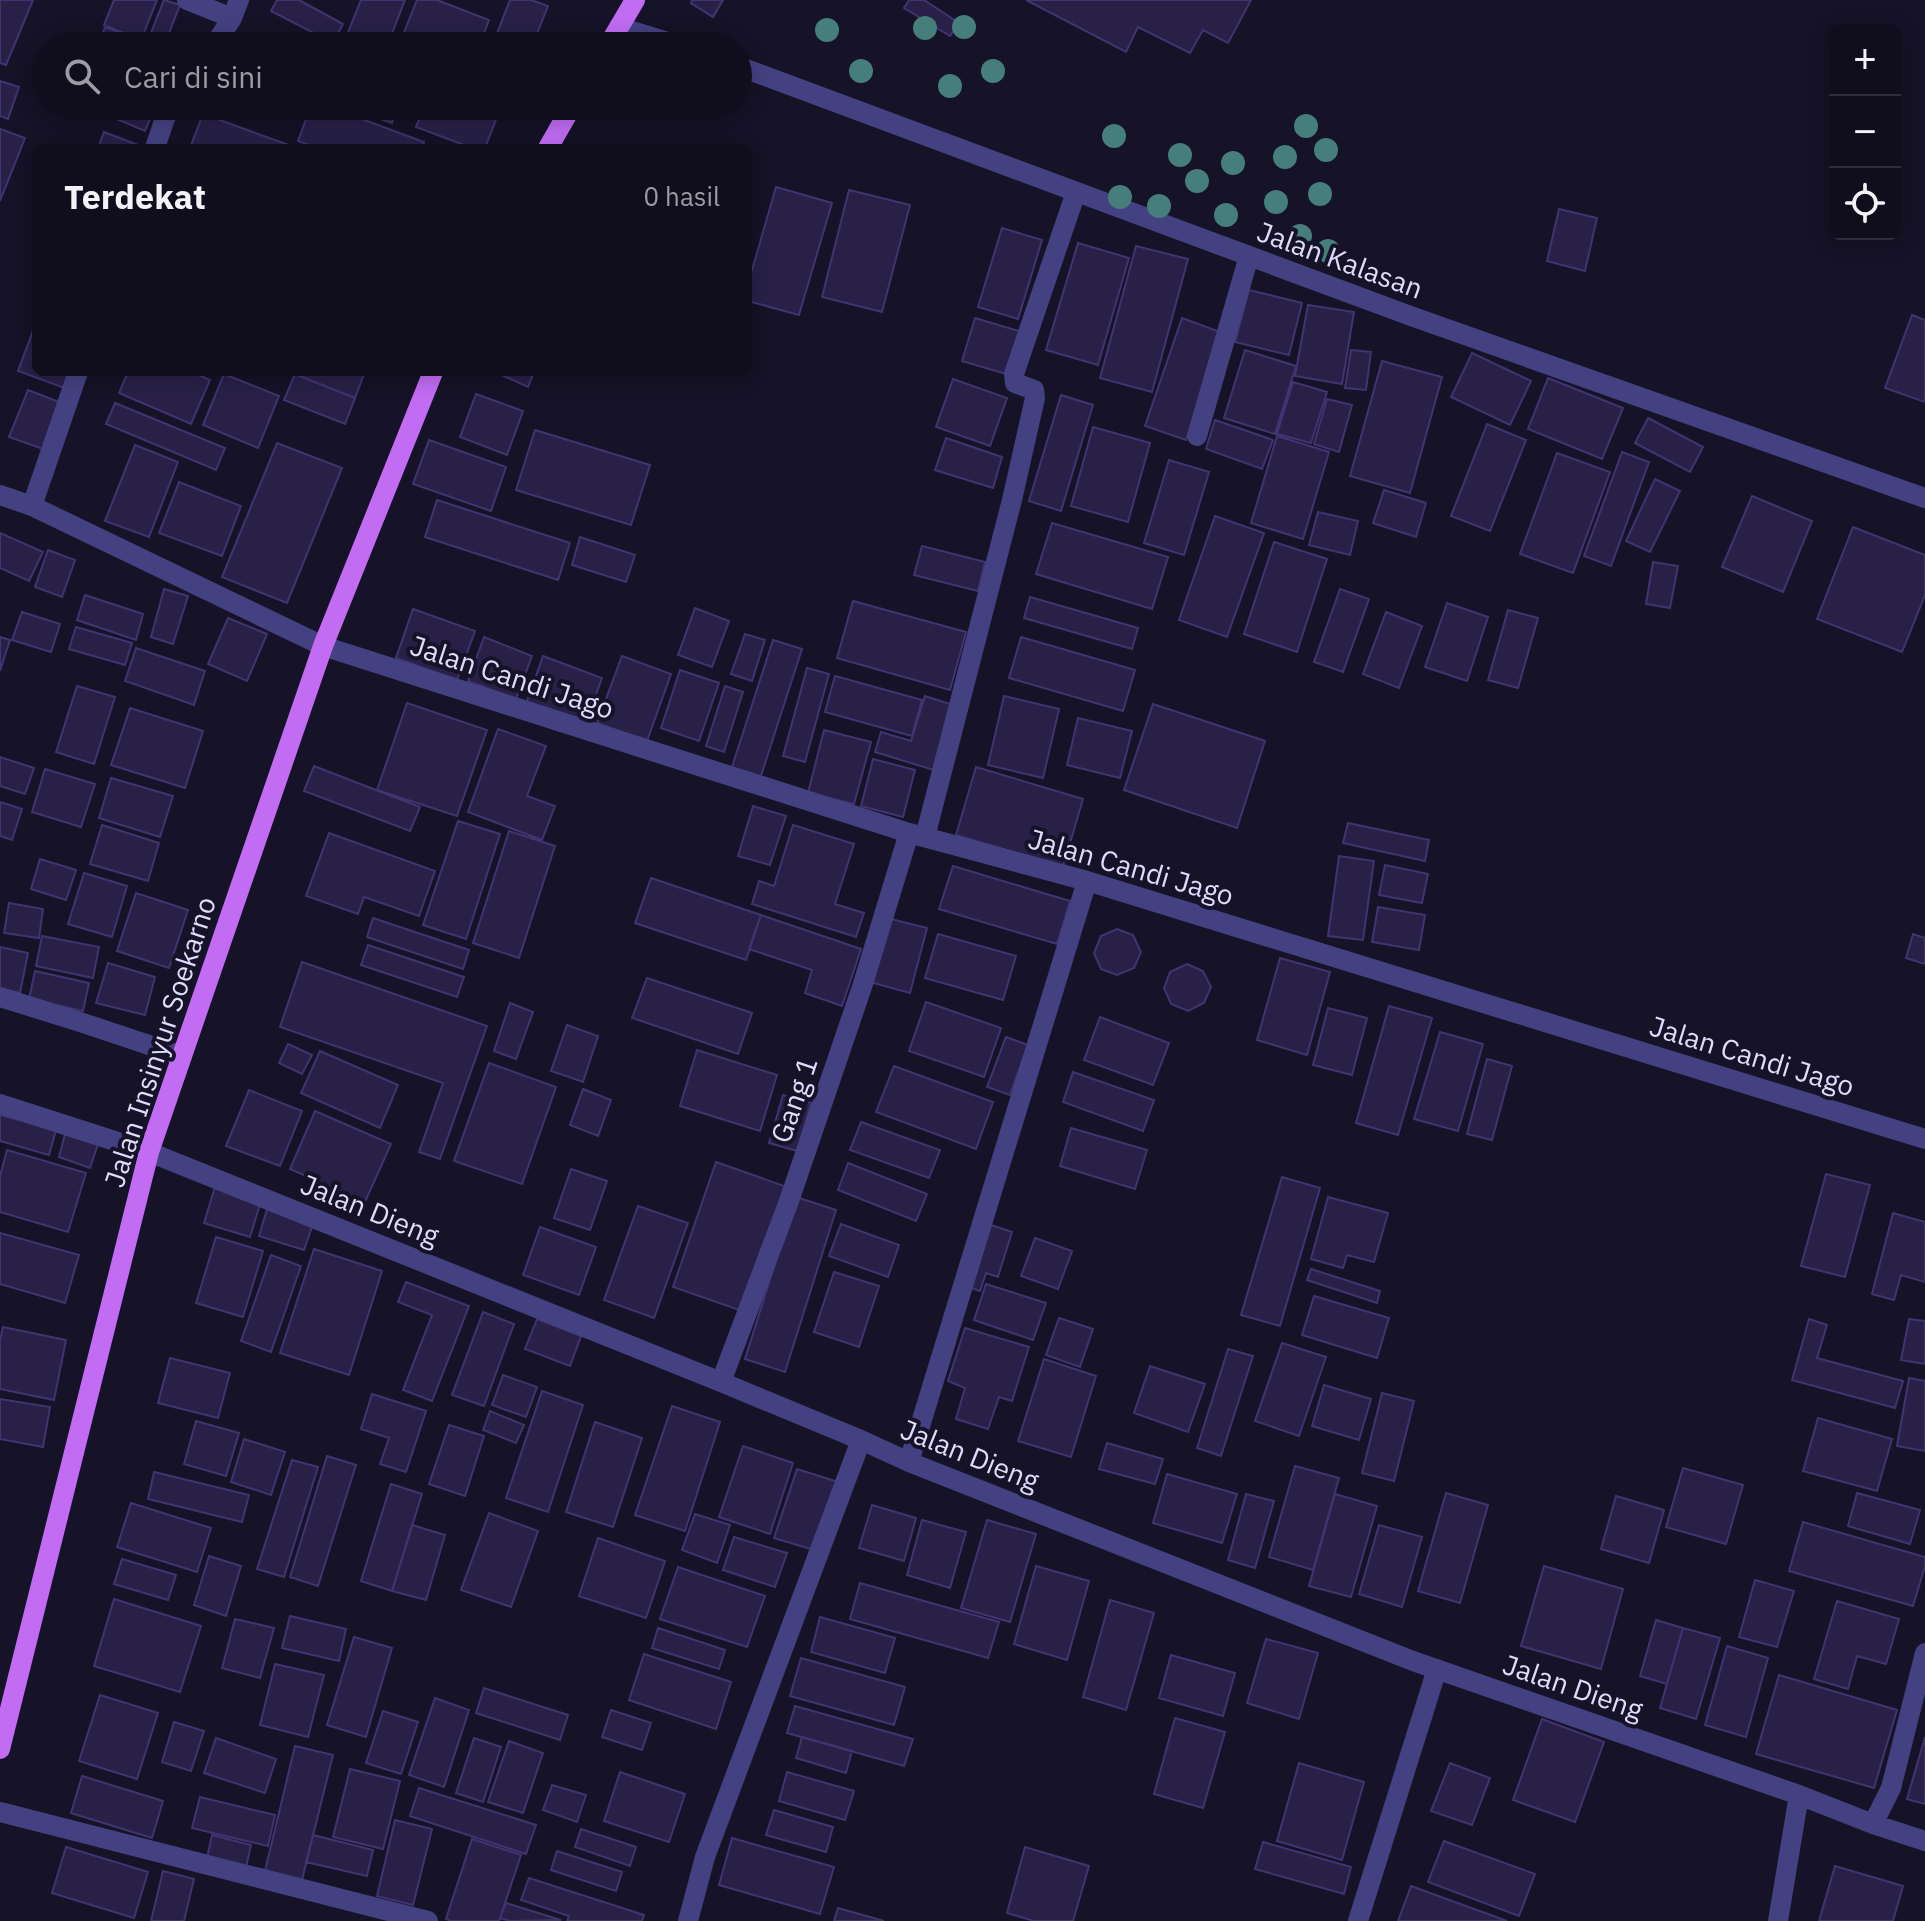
<!DOCTYPE html>
<html lang="id">
<meta charset="utf-8">
<style>
body{margin:0;font-family:"IBM Plex Sans",sans-serif;background:#191726;color:#f1f3f6}
.controls{position:absolute;right:24px;top:24px;display:grid;overflow:hidden;border-radius:12px;box-shadow:0 4px 20px #0003}
.controls button{width:72px;height:72px;display:grid;place-items:center;padding:0;border:0;border-bottom:2px solid #302e3b;background:#100e1d;color:#f1f3f6;font:40px sans-serif}
.list{margin:0;padding:0;list-style:none}
h2{display:flex;justify-content:space-between;align-items:center;height:104px;margin:0;padding:0 32px;font-size:34px}
h2 small{font-size:26px;font-weight:400;color:#9c9ca4}
.icon{flex:none;width:44px;height:44px;fill:none;stroke:currentColor;stroke-width:2;stroke-linecap:round;stroke-linejoin:round}
.map{position:relative;flex:none;width:1925px;height:1921px;overflow:hidden}
.search{position:absolute;background:#100e1d;box-shadow:0 4px 20px #0003;left:32px;top:32px;width:720px;height:88px;display:flex;align-items:center;gap:20px;box-sizing:border-box;padding:0 28px;border-radius:44px;color:#9c9ca4;font-size:30px}
.panel{position:absolute;background:#100e1d;box-shadow:0 4px 20px #0003;left:32px;top:144px;width:720px;height:232px;border-radius:12px}
.map>svg:first-child{display:block}
.building{fill:#282047;stroke:#403471;stroke-width:2}
.lines{fill:none;stroke-linecap:round;stroke-linejoin:round}
.minor{stroke:#444182;stroke-width:20}
.major{stroke:#c16cf3;stroke-width:20}
.tree{fill:#457e7a}
.labels{text-anchor:middle;stroke-width:8;stroke-linejoin:round;paint-order:stroke}
.street-label{font-size:28px;fill:#dfdbfc;stroke:#161227}
</style>
<div class="map">
<svg width="1925" height="1921" viewBox="0 0 1925 1921">
<rect width="100%" height="100%" fill="#161227"/>
<path class="building" d="M0 0H33L6 65 0 63Z
M114 0H157L141 40 104 25Z
M164 0 180 5 164 46H156L147 43Z
M277 0H299L343 24 333 43 271 11Z
M361 0H405L387 46H375L347 35Z
M417 0H437L489 20 479 46H416L401 40Z
M510 0H531L548 6 532 46H492Z
M692 0H723L713 17 691 3Z
M909 0H924L959 23 950 36 904 8Z
M1026 0H1251L1228 43 1203 30 1190 53 1138 27 1126 52Z
M105 27 153 46H119L101 39Z
M0 81 19 87 8 119 0 116Z
M86 106H153L155 107 145 131Z
M311 106H327L424 142 422 148H317L298 141Z
M342 106H397L392 123Z
M425 106H492L500 109 485 148H472L416 127Z
M203 114 297 148H190Z
M0 129 25 138 0 201Z
M104 132 146 148H98Z
M776 187 832 203 799 315 748 301V284Z
M849 190 910 205 882 312 822 297Z
M1559 209 1597 218 1585 271 1547 261Z
M1002 228 1042 240 1018 319 978 307Z
M1078 243 1129 258 1098 365 1046 350Z
M1136 246 1188 259 1152 392 1100 378Z
M1249 290 1302 303 1289 355 1235 342Z
M1308 305 1354 312 1342 384 1295 376Z
M1912 315 1925 320V402L1885 388Z
M975 318 1019 331 1006 374 962 361Z
M1182 318 1223 333 1186 440 1145 426Z
M34 328 36 329V372H73L67 389 18 371Z
M1245 350 1296 366 1275 434 1224 418Z
M1351 350 1371 352 1366 390 1345 388Z
M1472 353 1531 381 1510 425 1451 397Z
M1382 361 1442 377 1410 493 1350 476Z
M128 372H192L210 380 191 424 119 393Z
M289 372H358L364 374 355 398Z
M495 372H534L528 387Z
M224 374 279 396 258 448 203 425Z
M295 374 355 398 345 424 284 400Z
M1548 378 1623 408 1602 459 1528 429Z
M953 379 1007 398 990 446 936 427Z
M1293 382 1327 392 1311 443 1277 434Z
M28 390 62 403 43 449 9 437Z
M476 394 523 411 507 455 460 437Z
M1061 395 1093 405 1061 511 1029 501Z
M1327 399 1352 405 1339 452 1314 444Z
M115 403 225 448 216 470 106 424Z
M1648 418 1703 447 1690 472 1635 443Z
M1215 420 1273 440 1262 469 1206 449Z
M1487 424 1526 440 1490 531 1451 516Z
M1093 427 1150 443 1128 522 1071 506Z
M535 430 650 465 631 525 516 490Z
M1277 436 1329 452 1303 539 1251 523Z
M946 438 1002 457 993 488 935 470Z
M429 440 506 467 491 511 413 484Z
M277 443 342 468 287 603 222 577Z
M135 445 178 462 149 537 105 521Z
M1622 452 1649 462 1611 566 1584 556Z
M1557 453 1610 472 1573 573 1520 554Z
M1169 460 1209 472 1184 555 1144 543Z
M1655 479 1680 491 1650 552 1626 541Z
M179 482 241 506 222 556 159 533Z
M1384 490 1426 503 1416 537 1373 523Z
M1752 496 1812 521 1783 592 1722 567Z
M437 500 570 543 558 580 425 537Z
M1318 512 1358 521 1350 555 1309 545Z
M1215 516 1264 533 1227 637 1179 620Z
M1052 523 1168 557 1152 609 1036 574Z
M1853 527 1925 555V595L1902 652 1817 619Z
M0 533 43 552 29 581 0 568Z
M580 537 635 555 626 582 572 565Z
M1274 542 1327 559 1297 652 1244 634Z
M922 546 985 562 978 591 914 575Z
M48 550 75 560 62 597 35 587Z
M1653 562 1678 566 1670 608 1646 604Z
M164 589 188 596 173 644 151 637Z
M1340 589 1369 599 1343 672 1314 662Z
M85 595 143 614 136 640 77 620Z
M1030 597 1138 628 1132 649 1024 618Z
M853 601 966 632 950 690 837 658Z
M1447 603 1488 617 1467 681 1425 667Z
M695 608 729 621 712 667 678 655Z
M413 609 475 631 457 680 396 658Z
M1508 610 1538 618 1518 688 1488 680Z
M22 612 60 624 51 652 12 640Z
M1386 612 1422 626 1399 688 1363 674Z
M228 618 267 634 247 681 208 664Z
M76 627 132 643 125 665 69 649Z
M745 634 765 640 752 681 731 674Z
M0 637 10 640 0 671Z
M484 637 532 656 516 699 468 681Z
M1021 637 1135 670 1123 711 1009 678Z
M773 640 802 649 759 782 730 773Z
M136 648 205 671 194 705 125 681Z
M543 656 602 678 585 724 526 704Z
M622 656 671 674 647 741 597 723Z
M807 668 829 674 805 762 783 756Z
M680 670 719 683 699 741 661 728Z
M835 676 922 700 912 736 825 712Z
M77 686 115 697 94 764 56 752Z
M725 686 743 692 724 752 706 746Z
M925 696 956 706 937 771 875 752 881 732 911 741Z
M1004 696 1059 709 1043 778 988 765Z
M407 703 487 730 457 816 377 790Z
M1153 704 1265 741 1237 828 1124 790Z
M130 708 203 731 185 788 111 765Z
M1078 718 1132 731 1120 778 1067 765Z
M498 729 546 746 527 796 555 806 542 840 468 812Z
M824 730 871 742 854 804 808 793Z
M0 757 34 768 25 794 0 786Z
M873 759 915 770 903 817 861 806Z
M314 766 420 807 410 831 304 791Z
M976 767 1083 799 1063 867 956 835Z
M45 769 95 784 81 827 32 812Z
M111 778 173 796 160 837 99 818Z
M0 802 22 809 12 840 0 836Z
M753 806 786 816 770 865 738 856Z
M458 821 500 834 466 939 423 925Z
M1348 823 1429 840 1425 861 1343 843Z
M102 825 159 843 148 881 90 864Z
M793 825 854 844 835 904 864 913 856 937 752 904 759 881 774 886Z
M509 831 555 846 519 958 473 943Z
M329 833 435 871 419 916 364 897 358 914 306 896Z
M1339 856 1374 861 1363 940 1328 936Z
M40 859 76 870 66 900 31 889Z
M1385 865 1428 874 1422 903 1379 895Z
M953 866 1070 901 1057 944 939 909Z
M84 873 127 886 112 937 68 924Z
M651 878 761 915 746 960 635 923Z
M136 893 188 910 169 968 117 951Z
M9 903 43 909 39 938 4 933Z
M1378 907 1425 915 1419 950 1372 942Z
M761 915 861 949 842 1006 805 993 812 970 749 949Z
M373 918 469 950 463 969 367 937Z
M887 918 927 928 910 993 870 982Z
M1117 929 1133 935 1141 952 1134 968 1117 975 1101 969 1094 953 1101 936Z
M938 934 1016 956 1003 1000 925 978Z
M1913 934 1925 938V964L1906 958Z
M42 936 99 947 93 978 36 966Z
M368 945 464 977 457 997 361 965Z
M0 947 28 953 20 993 0 989Z
M1280 958 1330 972 1307 1055 1257 1040Z
M302 962 487 1026 440 1159 419 1152 443 1083 280 1027Z
M108 963 155 977 145 1015 96 1003Z
M1187 964 1203 971 1211 987 1204 1003 1188 1011 1171 1004 1164 988 1170 972Z
M35 971 89 983 83 1011 29 999Z
M647 978 752 1013 738 1054 632 1018Z
M926 1002 1001 1028 984 1077 909 1051Z
M510 1003 533 1012 516 1059 494 1051Z
M1389 1006 1432 1018 1398 1135 1356 1123Z
M1328 1008 1367 1018 1352 1075 1313 1065Z
M1100 1017 1169 1043 1153 1085 1084 1060Z
M567 1025 598 1036 583 1082 551 1071Z
M1440 1032 1483 1044 1458 1131 1414 1119Z
M1006 1037 1028 1045 1010 1095 987 1087Z
M288 1044 312 1055 302 1074 279 1063Z
M697 1050 777 1075 760 1131 680 1106Z
M320 1051 398 1085 380 1128 301 1093Z
M1487 1059 1512 1066 1492 1140 1467 1134Z
M489 1063 556 1087 522 1184 454 1161Z
M894 1066 993 1102 976 1149 876 1112Z
M1073 1072 1154 1100 1143 1131 1063 1102Z
M583 1089 611 1100 598 1136 570 1125Z
M249 1090 302 1111 280 1166 226 1146Z
M783 1095 811 1103 797 1151 769 1143Z
M315 1111 391 1144 365 1202 290 1169Z
M0 1115 56 1130 49 1155 0 1141Z
M861 1122 940 1150 929 1178 850 1150Z
M1071 1128 1147 1150 1135 1189 1060 1166Z
M65 1134 98 1144 90 1168 59 1157Z
M7 1150 86 1173 68 1232 0 1212V1176Z
M716 1162 787 1187 745 1312 673 1287Z
M848 1163 927 1194 916 1221 838 1190Z
M571 1169 607 1181 590 1230 554 1218Z
M1826 1174 1870 1185 1845 1277 1801 1266Z
M1282 1177 1320 1188 1280 1326 1241 1315Z
M215 1187 261 1201 250 1237 204 1223Z
M796 1197 836 1210 785 1372 745 1359Z
M1328 1197 1388 1213 1374 1262 1347 1255 1343 1268 1311 1259Z
M268 1206 314 1221 304 1250 259 1236Z
M638 1206 688 1223 654 1318 604 1300Z
M1893 1213 1925 1222V1282L1901 1275 1894 1300 1872 1294Z
M841 1224 899 1245 888 1277 829 1256Z
M991 1225 1012 1232 998 1277 986 1273 980 1291 971 1288Z
M540 1227 596 1247 579 1295 523 1275Z
M0 1233 79 1255 65 1303 0 1284Z
M216 1237 263 1251 243 1317 196 1303Z
M1035 1238 1072 1251 1058 1289 1021 1276Z
M314 1249 382 1271 349 1375 280 1353Z
M271 1255 301 1266 271 1352 241 1341Z
M1311 1269 1380 1291 1377 1303 1307 1280Z
M834 1272 879 1286 859 1347 814 1332Z
M406 1282 469 1306 432 1401 403 1390 432 1315 398 1302Z
M986 1284 1046 1303 1033 1340 974 1320Z
M1314 1296 1389 1318 1377 1358 1302 1335Z
M483 1312 514 1324 484 1406 452 1395Z
M1059 1318 1093 1329 1080 1367 1046 1355Z
M537 1319 581 1336 570 1366 525 1349Z
M1809 1319 1827 1325 1817 1358 1903 1381 1895 1408 1792 1380Z
M1909 1319 1925 1321V1364L1901 1360Z
M3 1327 66 1340 54 1400 0 1389V1340Z
M965 1328 1029 1347 1012 1401 999 1397 988 1429 956 1419 965 1388 948 1381Z
M1282 1343 1326 1357 1299 1436 1255 1421Z
M1228 1349 1253 1356 1221 1456 1197 1448Z
M170 1358 230 1373 218 1418 158 1403Z
M1044 1359 1096 1376 1071 1457 1018 1441Z
M1150 1366 1205 1384 1188 1432 1134 1413Z
M503 1375 537 1387 526 1417 492 1405Z
M1909 1378 1925 1381V1451L1897 1446Z
M1324 1385 1371 1399 1359 1440 1312 1426Z
M542 1391 583 1405 548 1512 506 1498Z
M1382 1393 1414 1401 1394 1481 1362 1473Z
M372 1394 426 1411 406 1472 380 1464 389 1438 361 1429Z
M0 1399 50 1407 43 1447 0 1439Z
M672 1406 720 1422 685 1531 635 1515Z
M490 1411 524 1425 516 1443 483 1430Z
M1818 1418 1892 1439 1877 1491 1803 1471Z
M196 1421 239 1433 226 1476 184 1464Z
M595 1422 642 1438 613 1527 566 1512Z
M449 1425 484 1436 465 1496 429 1484Z
M244 1439 285 1452 271 1495 231 1482Z
M1107 1443 1163 1459 1155 1484 1099 1469Z
M743 1446 793 1463 770 1534 719 1517Z
M327 1456 356 1465 318 1586 290 1577Z
M292 1460 318 1467 284 1577 257 1569Z
M1295 1466 1339 1478 1313 1570 1269 1557Z
M1683 1468 1743 1485 1726 1544 1666 1527Z
M797 1469 838 1482 814 1550 774 1538Z
M154 1472 249 1495 242 1522 148 1499Z
M1167 1474 1237 1494 1222 1543 1153 1523Z
M391 1484 422 1494 392 1591 361 1581Z
M1446 1493 1488 1505 1460 1603 1418 1591Z
M1857 1493 1920 1510 1910 1544 1848 1526Z
M1246 1494 1274 1501 1255 1568 1228 1560Z
M1335 1494 1377 1506 1351 1597 1309 1586Z
M1616 1496 1664 1510 1649 1563 1601 1549Z
M131 1503 211 1528 197 1572 117 1547Z
M872 1505 916 1518 904 1561 859 1548Z
M489 1513 538 1531 511 1607 461 1590Z
M695 1514 730 1525 717 1563 682 1550Z
M922 1520 966 1532 950 1588 907 1575Z
M987 1520 1036 1534 1010 1622 961 1608Z
M1803 1522 1925 1557V1566L1913 1606 1789 1571Z
M412 1525 445 1535 426 1600 392 1591Z
M1379 1525 1422 1537 1402 1607 1359 1594Z
M734 1537 787 1553 775 1587 723 1570Z
M598 1538 665 1561 646 1618 579 1596Z
M209 1556 241 1566 226 1616 194 1605Z
M122 1559 176 1575 168 1600 114 1584Z
M1036 1566 1089 1581 1067 1660 1014 1644Z
M1544 1566 1623 1589 1601 1669 1521 1646Z
M678 1567 765 1596 747 1647 660 1619Z
M1755 1580 1794 1591 1777 1647 1739 1637Z
M860 1583 999 1622 988 1658 850 1619Z
M114 1599 201 1626 180 1692 94 1666Z
M1110 1600 1154 1613 1126 1710 1083 1697Z
M1837 1601 1899 1619 1886 1664 1857 1656 1848 1689 1814 1679Z
M290 1616 346 1629 339 1661 282 1648Z
M820 1617 895 1638 885 1673 811 1652Z
M235 1619 274 1628 260 1678 222 1668Z
M1656 1620 1683 1628 1667 1684 1640 1676Z
M658 1628 725 1650 719 1669 652 1648Z
M1683 1628 1720 1638 1696 1719 1660 1708Z
M354 1637 392 1648 366 1737 327 1725Z
M1266 1639 1318 1653 1299 1719 1247 1703Z
M1727 1646 1768 1658 1746 1737 1705 1725Z
M644 1654 731 1682 716 1729 629 1700Z
M1171 1655 1235 1673 1223 1716 1159 1698Z
M801 1658 905 1687 894 1725 790 1696Z
M275 1664 324 1675 308 1737 260 1725Z
M1779 1675 1897 1710 1874 1788 1756 1754Z
M484 1688 568 1715 560 1740 476 1713Z
M100 1695 158 1713 137 1779 79 1761Z
M435 1698 469 1710 444 1787 409 1775Z
M795 1706 913 1739 904 1766 787 1733Z
M611 1710 651 1723 642 1750 602 1737Z
M383 1711 418 1722 401 1774 366 1763Z
M1175 1718 1225 1732 1203 1808 1154 1794Z
M1542 1719 1604 1742 1575 1822 1513 1800Z
M174 1722 204 1731 191 1771 162 1762Z
M802 1737 852 1751 846 1773 796 1758Z
M1925 1737V1804L1907 1799Z
M216 1738 276 1759 265 1793 204 1773Z
M474 1738 501 1747 483 1802 456 1793Z
M509 1741 543 1753 523 1813 488 1802Z
M295 1746 333 1755 301 1884 264 1875Z
M1299 1763 1364 1782 1342 1860 1277 1841Z
M1450 1763 1490 1778 1472 1825 1431 1811Z
M350 1769 400 1781 383 1849 333 1837Z
M620 1772 685 1794 669 1842 604 1821Z
M787 1772 854 1791 845 1820 779 1801Z
M82 1776 163 1801 152 1838 71 1813Z
M552 1785 586 1795 577 1822 543 1810Z
M419 1788 536 1825 526 1854 410 1816Z
M200 1797 275 1815 268 1846 192 1828Z
M774 1810 833 1827 826 1852 766 1835Z
M395 1820 432 1829 413 1905 377 1896Z
M581 1829 636 1847 630 1866 575 1847Z
M212 1835 251 1845 246 1867 207 1858Z
M313 1835 373 1850 367 1876 306 1862Z
M732 1838 834 1867 820 1914 719 1885Z
M472 1839 521 1855 499 1921H451L446 1919Z
M1444 1841 1535 1874 1519 1916 1428 1882Z
M1263 1842 1351 1867 1344 1894 1255 1869Z
M66 1847 148 1872 134 1918 52 1893Z
M1025 1847 1089 1866 1073 1921H1034L1007 1913Z
M557 1851 622 1872 616 1891 551 1870Z
M1835 1866 1903 1886 1893 1921H1819Z
M163 1871 194 1879 184 1921H151Z
M529 1878 644 1915 642 1921H567L569 1916 521 1900Z
M1411 1886 1507 1921H1398Z
M506 1903 561 1920 510 1921 500 1918Z
M838 1908 884 1921H834Z"/>
<g class="lines">
<path class="minor" d="M187 0 232 18
M619 27 681 46
M214 46 232 18 239 0
M738 66 1408 315 1925 498
M155 148 165 118 173 106
M1197 436 1249 256
M0 495 32 506 323 646 909 833 1087 881 1925 1139
M32 506 78 372
M925 837 1012 500 1035 398 1034 390 1015 383 1014 374 1076 192
M0 997 80 1022 182 1056
M0 1104 149 1152 721 1382 861 1440 909 1462 1413 1661 1799 1795 1873 1824 1925 1841
M721 1382 789 1201 862 987 909 833
M909 1462 1087 881
M0 1812 428 1921
M1873 1824 1891 1788 1925 1653
M688 1921 705 1857 861 1440
M1358 1921 1437 1669
M1778 1921 1799 1795"/>
<path class="major" d="M608 46 635 0
M548 148 572 106
M0 1749 149 1152 323 646 433 372"/>
</g>
<g class="tree">
<circle cx="964" cy="27" r="12"/>
<circle cx="925" cy="28" r="12"/>
<circle cx="827" cy="30" r="12"/>
<circle cx="861" cy="71" r="12"/>
<circle cx="993" cy="71" r="12"/>
<circle cx="950" cy="86" r="12"/>
<circle cx="1306" cy="126" r="12"/>
<circle cx="1114" cy="136" r="12"/>
<circle cx="1326" cy="150" r="12"/>
<circle cx="1180" cy="155" r="12"/>
<circle cx="1285" cy="157" r="12"/>
<circle cx="1233" cy="163" r="12"/>
<circle cx="1197" cy="181" r="12"/>
<circle cx="1320" cy="194" r="12"/>
<circle cx="1120" cy="197" r="12"/>
<circle cx="1276" cy="202" r="12"/>
<circle cx="1159" cy="206" r="12"/>
<circle cx="1226" cy="215" r="12"/>
<circle cx="1300" cy="236" r="12"/>
<circle cx="1328" cy="251" r="12"/>
</g>
<g class="labels">
<g class="street-label">
<text transform="translate(1340 260) rotate(20)" y="10">Jalan Kalasan</text>
<text transform="translate(512 677) rotate(18)" y="10">Jalan Candi Jago</text>
<text transform="translate(1131 867) rotate(16)" y="10">Jalan Candi Jago</text>
<text transform="translate(160 1042) rotate(-72)" y="10">Jalan Insinyur Soekarno</text>
<text transform="translate(1752 1056) rotate(17)" y="10">Jalan Candi Jago</text>
<text transform="translate(794 1100) rotate(-71)" y="10">Gang 1</text>
<text transform="translate(370 1210) rotate(22)" y="10">Jalan Dieng</text>
<text transform="translate(970 1455) rotate(22)" y="10">Jalan Dieng</text>
<text transform="translate(1573 1687) rotate(19)" y="10">Jalan Dieng</text>
</g>
</g>
</svg>
<div class="controls">
<button>+</button>
<button>−</button>
<button><svg class="icon" aria-label="locate" viewBox="0 0 24 24"><circle cx="12" cy="12" r="6"/><path d="M12 2v4M12 18v4M2 12h4M18 12h4"/></svg></button>
</div>
<div class="search"><svg class="icon" aria-label="search" viewBox="0 0 24 24"><circle cx="10" cy="10" r="6"/><path d="M15 15l6 6"/></svg>Cari di sini</div>
<section class="panel">
<h2>Terdekat<small>0 hasil</small></h2>
<ul class="list">
</ul>
</section>
</div>
